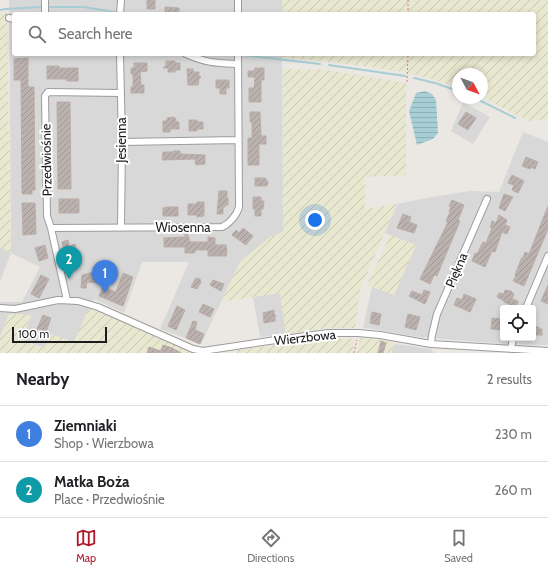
<!DOCTYPE html>
<meta charset="utf-8">
<style>
body{margin:0;font-family:Cabin,sans-serif;background:#f6f6f6;color:#202124}
.controls{position:absolute;right:12px;bottom:12px;display:grid;overflow:hidden;border-radius:4px;box-shadow:0 2px 6px #0003}
.controls button{width:36px;height:36px;display:grid;place-items:center;padding:0;border:0;border-bottom:1px solid #e0e0e0;background:#fff;color:#202124;font:20px sans-serif}
.compass{position:absolute;left:452px;top:68px;width:36px;height:36px;border-radius:50%;background:#fff;box-shadow:0 2px 6px #0003;rotate:131deg}
.scale{position:absolute;left:12px;bottom:10px;width:95px;box-sizing:border-box;padding-left:4px;border:2px solid #1b1b1b;border-top:0;font-size:11px;line-height:14px;white-space:nowrap;color:#1b1b1b;-webkit-text-stroke:3px #fff;paint-order:stroke}
.you{position:absolute;left:315px;top:220px;width:14px;height:14px;margin:-10px;border:3px solid #fff;border-radius:50%;background:#1a73e8;box-shadow:0 0 0 6px #1a73e833}
.badge{display:grid;place-items:center;width:26px;height:26px;border-radius:50%;background:#ad1828;color:#fff;font-size:13px;font-weight:700}
.pin{position:absolute;translate:-50% -33px;filter:drop-shadow(0 1px 2px #0008)}
.pin::after{content:'';position:absolute;top:21px;width:14px;height:12px;background:inherit;clip-path:polygon(0 0,100% 0,50% 100%)}
.list{margin:0;padding:0;list-style:none}
h2{display:flex;justify-content:space-between;align-items:center;height:52px;margin:0;padding:0 16px;font-size:17px}
h2 small{font-size:13px;font-weight:400;color:#757577}
.list li{display:grid;grid-template-columns:26px 1fr auto;gap:12px;align-items:center;box-sizing:border-box;height:56px;padding:0 16px;border-top:1px solid #e0e0e0}
.list b{display:block;font-size:15px;white-space:nowrap}
.list p{margin:0;font-size:13px;white-space:nowrap;color:#757577}
.list em{font-size:13px;font-style:normal;color:#757577}
.icon{flex:none;width:22px;height:22px;fill:none;stroke:currentColor;stroke-width:2;stroke-linecap:round;stroke-linejoin:round}
.map{position:relative;flex:none;width:548px;height:353px;overflow:hidden}
.search{position:absolute;background:#fff;box-shadow:0 2px 6px #0003;left:12px;right:12px;top:12px;height:44px;display:flex;align-items:center;gap:10px;box-sizing:border-box;padding:0 14px;border-radius:4px;color:#757577;font-size:15px}
.sheet{height:164px;background:#fff}
nav{display:flex;justify-content:space-around;align-items:center;box-sizing:border-box;height:56px;border-top:1px solid #e0e0e0;background:#fff;font-size:11px;color:#757577}
nav a{display:grid;justify-items:center;gap:2px}
nav .on{color:#ad1828}
.map>svg:first-child{display:block}
.residential{fill:#d9d8d8;fill-rule:evenodd}
.farmland{fill:url(#farmland-furrows)}
.water{fill:url(#water-rules)}
.lines{fill:none;stroke-linecap:round;stroke-linejoin:round}
.stream{stroke:#a7ced4;stroke-width:2}
.building{fill:url(#building-hatch);stroke:#bbada6}
.minor-casing{stroke:#9c9c9c;stroke-width:8}
.path{stroke:#e77777;stroke-width:1;stroke-dasharray:2 2;stroke-linecap:butt}
.minor{stroke:#fff;stroke-width:6}
.labels{text-anchor:middle;stroke-width:4;stroke-linejoin:round;paint-order:stroke}
.street-label{font-size:13px;fill:#1b1b1b;stroke:#fff}
</style>
<div class="map">
<svg width="548" height="353" viewBox="0 0 548 353">
<defs>
<pattern id="farmland-furrows" width="10" height="10" patternUnits="userSpaceOnUse"><rect width="10" height="10" fill="#e8e7cf"/><path d="M-1 1l2-2M0 10L10 0M9 11l2-2" fill="none" stroke="#c6c6b1"/></pattern>
<pattern id="water-rules" width="6" height="5" patternUnits="userSpaceOnUse"><rect width="6" height="5" fill="#a7ced4"/><path d="M0 2.5h6" fill="none" stroke="#8fb0b5"/></pattern>
<pattern id="building-hatch" width="6" height="6" patternUnits="userSpaceOnUse"><rect width="6" height="6" fill="#bbb2af"/><path d="M-1 1l2-2M0 6l6-6M5 7l2-2" fill="none" stroke="#a09896"/></pattern>
</defs>
<rect width="100%" height="100%" fill="#ebe7e2"/>
<path class="residential" d="M9 0H282V14H14V54H282L283 232 270 237 240 262 201 344 160 329 189 262H142L124 313 94 299 74 342 44 348 22 340 31 316 9 314 0 337V302H22L40 267 11 253 0 282V247L11 252Z
M463 102 490 117 473 144 451 131Z
M523 132 548 142V345L505 344 419 337 374 329 363 328 372 287 394 294 416 245 385 233 397 204 426 198 470 191 499 192ZM503 308H533V338H503Z
M280 293 286 334 260 337 253 297Z
M395 344 431 349 434 353H436H391Z"/>
<path class="farmland" d="M282 0H548V119L528 121 482 97V74H458V87L410 73 365 66 283 57V54H534V14H282Z
M7 12V24L11 253 0 247V14Z
M283 69 326 70 406 83V175L365 177V209L397 204 360 290 355 328H326L286 334 280 293 221 302 240 262 270 237 283 232Z
M390 235 416 245 394 295 367 285Z
M89 308 181 347 192 353H0V337L9 314 31 315 22 340 44 348 51 334 74 342Z
M360 338 373 339 378 341 379 340 395 343 391 353H357Z
M329 339H355L352 353H236L237 350Z"/>
<path class="water" d="M425 91 432 94 436 100 438 133 433 139 417 145 409 111 416 93Z"/>
<g class="lines">
<path class="stream" d="M48 7H84L114 12
M0 10 6 9 40 7
M230 54H234
M242 55 320 64
M329 65 405 76
M414 78 435 83 458 91
M475 98 515 118"/>
</g>
<path class="building" d="M147 0H155V9H147Z
M165 7 179 8V14H165Z
M28 58V87H34L35 190H32V194H22L21 80H14V59Z
M166 61H175V63H180V70H175V72H168V68H163L166 65Z
M134 63H147V71L140 72 141 85H144V93H131V87H133V74H131V68H134Z
M47 66H59V68H78V81H67V79H47Z
M255 68H264V80H261V102H249V88H254L255 77H248V71H254Z
M187 69H193V72H199V76L201 77 199 79 198 85H188Z
M216 80H229V88H226V94H220V88H216Z
M57 102H70L71 189H58Z
M250 112H260L261 136H266V144H259V165H248V138H252V122H250Z
M466 112 476 118 468 130 458 124Z
M174 117 176 119V122H179V129H170V132H163V121H167V118Z
M189 120H197V122H203V129H197V131H189Z
M173 151H180V154L205 155V164L196 165 195 159 162 160 163 152H173Z
M526 157 538 162 535 169 531 167 530 169 522 166Z
M512 175 524 181 518 193 512 190 514 185 508 183Z
M255 178H265L268 182 267 186H255Z
M219 191H227V198H228V205H225V207H223V214H217Z
M504 194 513 197 505 211 499 208Z
M253 197H261V201H264L263 209H261V216H255V209H253Z
M59 199H79V213H59Z
M452 200 464 205 458 220 460 221 437 276 434 275 430 284 420 279 448 222 446 221 450 212 449 211 451 207 449 206Z
M197 202H204V216L197 217V215H188V204H197Z
M22 203H35L36 234 23 235Z
M548 206V229L524 286 513 281 516 276 515 275 522 257 523 258 525 252 529 254Z
M167 207H178V216H163V208Z
M403 214 411 217 409 222 417 225 414 233 397 228Z
M499 215 507 220 505 225 510 227 507 234 502 232 495 252 492 251 485 267 472 261 475 253 477 254 483 242 486 243 492 228 490 227 492 221 496 223Z
M243 228 253 236 246 245 232 235 236 230 239 233Z
M185 232H187L190 242H208V237L215 238V245H226L227 251 226 256H208V250H195V253H185V247H164V238L185 237Z
M68 240 69 246 75 244 78 257 72 258 73 261 67 263 62 242Z
M45 245 48 258 39 261 35 248Z
M102 270V283L87 282 86 288H81L82 275Z
M123 273 133 277 123 306 99 296 103 287 116 292Z
M41 275 49 279 39 298 31 294Z
M197 278 200 279 201 282 197 289 191 287 195 279Z
M213 280 224 284 221 291 210 285Z
M548 285V304L541 301Z
M424 290 430 292 425 304 409 296 412 291 422 295Z
M505 290 511 291 514 294 512 299 518 301 516 307 504 302V301L497 297 499 293 504 294Z
M464 294 476 299 470 312 454 305 457 298 462 300Z
M203 304 214 309 210 317 199 312Z
M177 306 185 310 176 330 168 326Z
M274 310V314L276 316 275 317V321L264 323 263 313Z
M372 312 381 314 379 325 370 323Z
M408 314 420 317 416 330 405 327Z
M43 315 51 318 46 332 37 329Z
M492 318 503 319V330L491 329Z
M193 321 197 322 195 330 204 334 200 344 186 338Z
M533 327H539V329H542V335H533Z
M381 341 386 343 383 353H378Z
M163 345 172 348 181 353H147L149 347 161 351Z"/>
<g class="lines">
<g class="minor-casing">
<path id="minor" d="M45 0V14
M120 14 121 0
M238 14V0
M9 18 14 19
M120 54 122 142 121 227
M186 54C207 63 215 63 238 64
M122 142 238 140
M51 228 222 227C229 224 237 215 239 207L238 54
M67 300 51 228 47 216 45 96 48 92 121 93
M0 308 15 309 58 300 78 301 98 307 193 349 203 351 269 341 328 333H358L380 335 431 344 548 351
M526 308 548 256
M431 344 432 335 437 314 487 199
M511 349 513 338"/>
</g>
<path class="path" d="M408 0V14
M407 82 408 54
M354 353 357 340"/>
<use href="#minor" class="minor"/>
</g>
<g class="labels">
<g class="street-label">
<text transform="translate(121 140) rotate(-90)" y="5">Jesienna</text>
<text transform="translate(46 160) rotate(-91)" y="5">Przedwiośnie</text>
<text x="183" y="232">Wiosenna</text>
<text transform="translate(456 270) rotate(-67)" y="5">Piękna</text>
<text transform="translate(305 337) rotate(-6)" y="5">Wierzbowa</text>
</g>
</g>
</svg>
<div class="controls">
<button><svg class="icon" aria-label="locate" viewBox="0 0 24 24"><circle cx="12" cy="12" r="6"/><path d="M12 2v4M12 18v4M2 12h4M18 12h4"/></svg></button>
</div>
<svg class="compass" viewBox="-18 -18 36 36"><path d="M0-13l5 13h-10z" fill="#e53935"/><path d="M0 13l5-13h-10z" fill="#757577"/></svg>
<div class="scale">100 m</div>
<div class="you"></div>
<div class="pin badge" style="left:105px;top:293px;background:#3f7fe0">1</div>
<div class="pin badge" style="left:69px;top:279px;background:#0f9aa8">2</div>
<div class="search"><svg class="icon" aria-label="search" viewBox="0 0 24 24"><circle cx="10" cy="10" r="6"/><path d="M15 15l6 6"/></svg>Search here</div>
</div>
<section class="sheet">
<h2>Nearby<small>2 results</small></h2>
<ul class="list">
<li><span class="badge" style="background:#3f7fe0">1</span><div><b>Ziemniaki</b><p>Shop · Wierzbowa</p></div><em>230 m</em></li>
<li><span class="badge" style="background:#0f9aa8">2</span><div><b>Matka Boża</b><p>Place · Przedwiośnie</p></div><em>260 m</em></li>
</ul>
</section>
<nav>
<a class="on"><svg class="icon" aria-label="map" viewBox="0 0 24 24"><path d="M3 6l6-2 6 2 6-2v14l-6 2-6-2-6 2zM9 4v14M15 6v14"/></svg>Map</a>
<a><svg class="icon" aria-label="directions" viewBox="0 0 24 24"><path d="M12 3l9 9-9 9-9-9zM9 14v-3h6M13 9l2 2-2 2"/></svg>Directions</a>
<a><svg class="icon" aria-label="saved" viewBox="0 0 24 24"><path d="M7 4h10v16l-5-4-5 4z"/></svg>Saved</a>
</nav>
